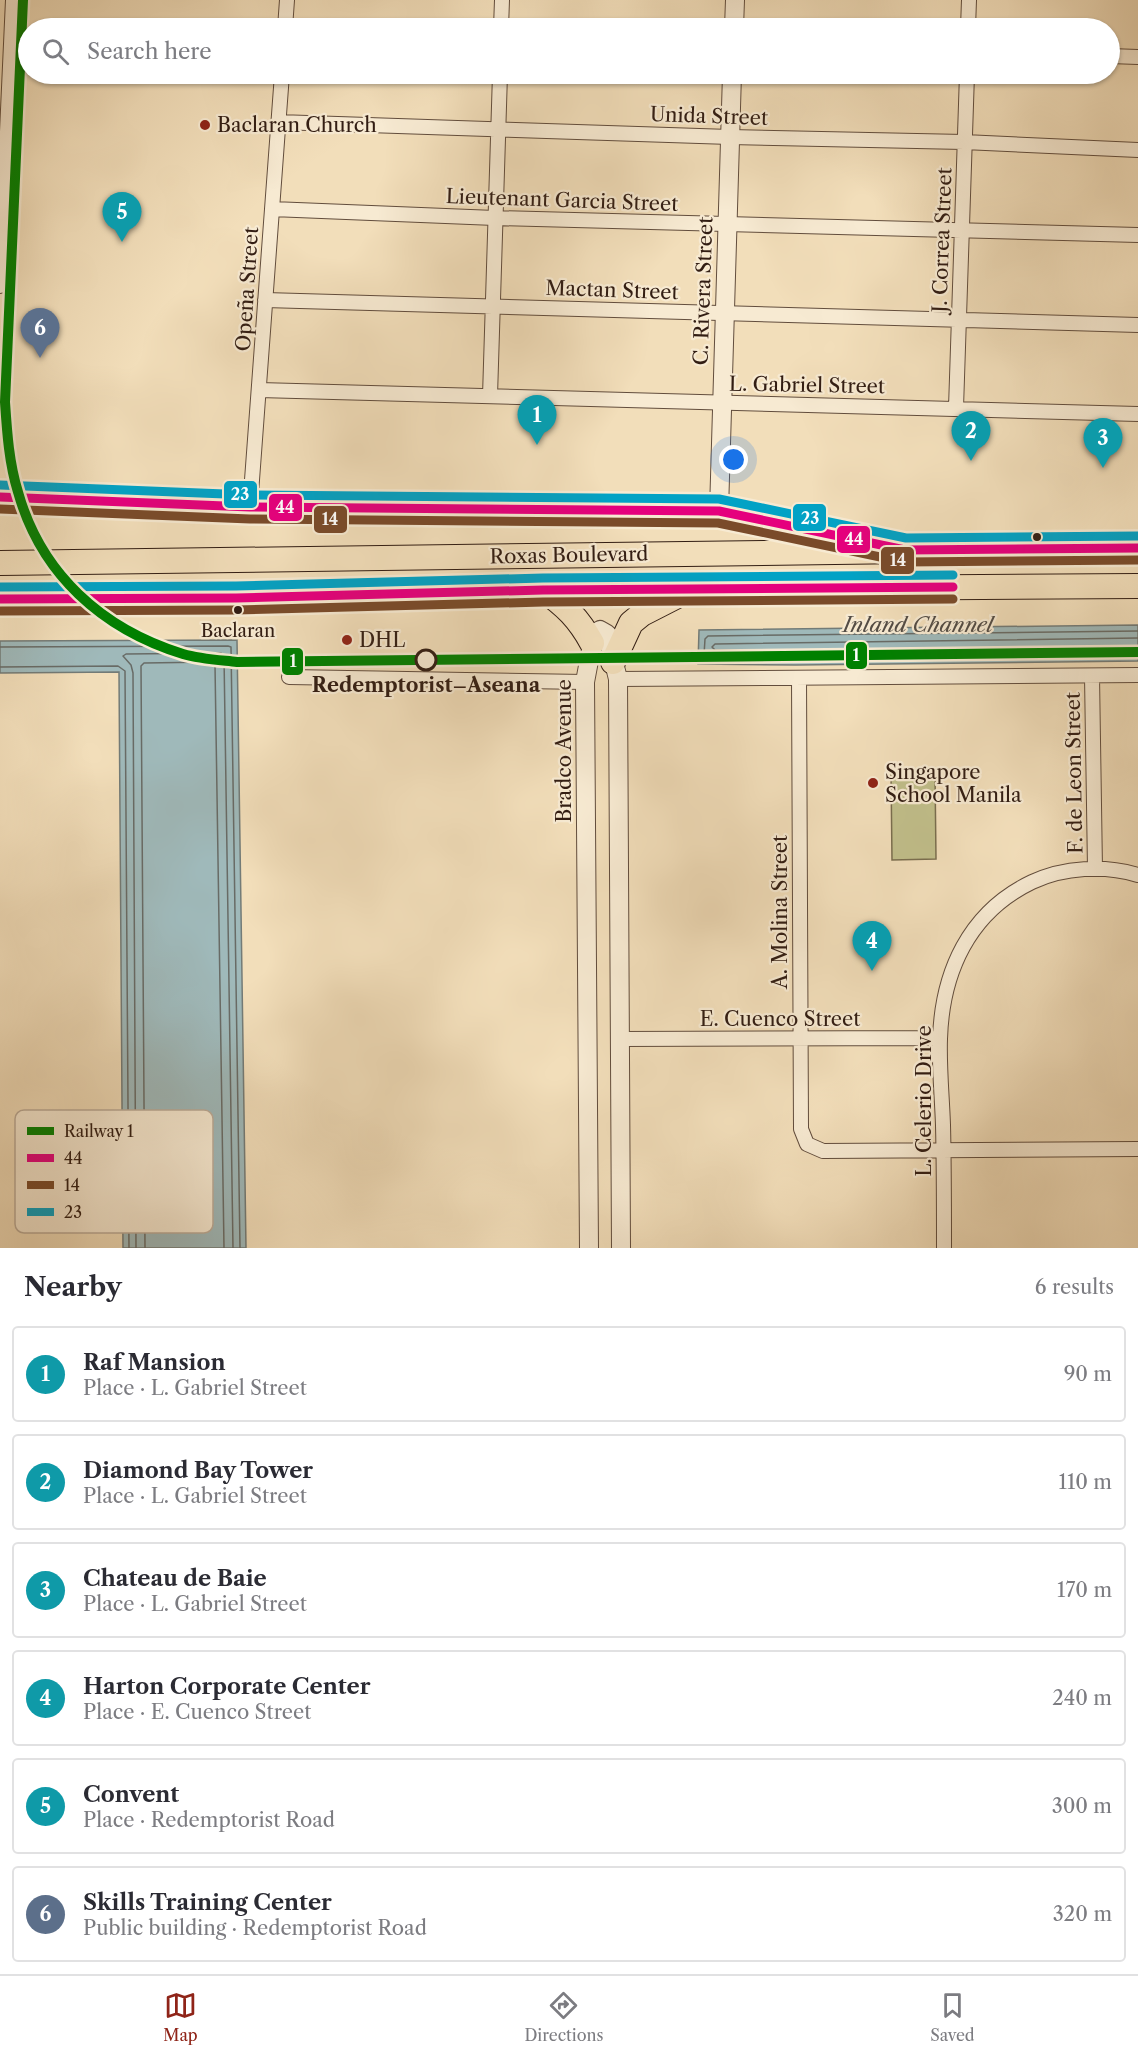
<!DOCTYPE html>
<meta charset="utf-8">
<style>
body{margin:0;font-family:"Libre Caslon Text",serif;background:#f2f2f3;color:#2b2b33}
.you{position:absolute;left:734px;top:460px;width:21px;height:21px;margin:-15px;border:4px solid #fff;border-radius:50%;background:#1a73e8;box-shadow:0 0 0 9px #1a73e833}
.badge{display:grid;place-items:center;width:39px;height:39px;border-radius:50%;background:#8f2418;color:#fff;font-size:20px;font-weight:700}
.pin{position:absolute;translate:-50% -50px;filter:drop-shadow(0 2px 3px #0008)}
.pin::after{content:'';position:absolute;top:32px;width:21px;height:18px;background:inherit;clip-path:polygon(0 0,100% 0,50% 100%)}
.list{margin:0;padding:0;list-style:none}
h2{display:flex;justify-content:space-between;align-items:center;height:78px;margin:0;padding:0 24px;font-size:26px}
h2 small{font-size:20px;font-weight:400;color:#7c7c81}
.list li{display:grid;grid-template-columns:39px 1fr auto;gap:18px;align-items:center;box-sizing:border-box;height:96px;margin:0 12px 12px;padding:0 12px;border:2px solid #e1e1e2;border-radius:6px}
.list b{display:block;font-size:22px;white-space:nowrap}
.list p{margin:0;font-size:20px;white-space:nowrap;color:#7c7c81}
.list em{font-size:20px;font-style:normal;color:#7c7c81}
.icon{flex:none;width:33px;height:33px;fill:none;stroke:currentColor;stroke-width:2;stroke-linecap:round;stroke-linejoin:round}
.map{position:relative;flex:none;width:1138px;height:1248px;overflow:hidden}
.search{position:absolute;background:#fff;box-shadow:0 2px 4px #0004;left:18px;right:18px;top:18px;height:66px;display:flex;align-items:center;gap:15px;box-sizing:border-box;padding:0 21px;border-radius:33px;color:#7c7c81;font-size:22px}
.sheet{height:726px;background:#fff}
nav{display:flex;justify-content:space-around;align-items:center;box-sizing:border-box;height:84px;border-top:2px solid #e1e1e2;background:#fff;font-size:16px;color:#7c7c81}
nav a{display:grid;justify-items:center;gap:3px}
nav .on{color:#8f2418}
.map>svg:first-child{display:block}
.green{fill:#c1bf8b;stroke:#7a6e4f;stroke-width:1.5}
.water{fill:#9fb9ba;stroke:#737b77;stroke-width:1.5}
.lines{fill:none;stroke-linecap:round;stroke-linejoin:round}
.shore{stroke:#686b66;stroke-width:1.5}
.minor-casing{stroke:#624d3d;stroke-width:16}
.tertiary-casing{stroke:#624d3d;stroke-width:20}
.trunk-casing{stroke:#321d13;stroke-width:26}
.minor{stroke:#f7ead2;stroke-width:14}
.tertiary{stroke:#f7ead2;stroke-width:18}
.trunk{stroke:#f2deba;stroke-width:24}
.bus-1-casing{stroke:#f7ead2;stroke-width:14}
.bus-2-casing{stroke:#f7ead2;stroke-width:14}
.bus-3-casing{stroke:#f7ead2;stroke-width:14}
.bus-1{stroke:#e5007d;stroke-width:9}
.bus-2{stroke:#7a4b2a;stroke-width:9}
.bus-3{stroke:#02a2c5;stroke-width:9}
.rail-1-casing{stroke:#f7ead2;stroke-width:15}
.rail-1{stroke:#008000;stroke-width:10}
.poi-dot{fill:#8f2418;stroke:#f7ead2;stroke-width:2}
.bus-dot{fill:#321d13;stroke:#f7ead2;stroke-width:2}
.stop-dot{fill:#f7ead2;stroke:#321d13;stroke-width:3}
.labels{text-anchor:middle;stroke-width:4.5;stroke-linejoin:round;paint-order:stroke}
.bus-label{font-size:18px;fill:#321d13;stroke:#f7ead2}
.street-label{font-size:20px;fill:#321d13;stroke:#f7ead2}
.poi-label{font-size:20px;fill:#321d13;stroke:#f7ead2;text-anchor:start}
.stop-label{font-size:20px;font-weight:bold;fill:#321d13;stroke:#f7ead2}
.water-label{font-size:21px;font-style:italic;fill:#534c45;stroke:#f7ead2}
.key{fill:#f7ead2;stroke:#bcac99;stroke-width:1.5}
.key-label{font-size:16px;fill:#321d13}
.line-badge{stroke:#f7ead2;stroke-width:2}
.badge-label{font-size:16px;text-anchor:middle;font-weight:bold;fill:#fff}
</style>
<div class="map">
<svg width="1138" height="1248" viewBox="0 0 1138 1248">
<rect width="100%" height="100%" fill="#f2deba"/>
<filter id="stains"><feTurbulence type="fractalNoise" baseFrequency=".00333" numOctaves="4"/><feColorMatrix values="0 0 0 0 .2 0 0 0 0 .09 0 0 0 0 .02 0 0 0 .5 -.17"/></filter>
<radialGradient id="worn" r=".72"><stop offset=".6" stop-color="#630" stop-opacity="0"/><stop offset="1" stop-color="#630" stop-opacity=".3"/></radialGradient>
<path class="green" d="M891 773H935L936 859 892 860Z"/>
<path class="water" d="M1138 625V661L796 665 698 664 699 630Z
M237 640 246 1248H123L119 672 0 673V641Z"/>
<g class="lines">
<path class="shore" d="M1138 631 708 636 705 639 704 655 707 658 796 659 1138 655
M1138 638 715 644 712 647 715 650 913 651 1138 648
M0 647 228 646 231 647 240 1248
M0 667 118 666 125 671 129 1248
M136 1248 133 673 131 665 123 656 126 654 221 653 224 656 233 1248
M145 1248 141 666 144 663 212 662 215 665 224 1248"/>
<g class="minor-casing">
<path id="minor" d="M285 28 287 0
M501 28 502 0
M968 28 969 0
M1110 56 1138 57
M278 122 730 137 964 142 1138 150
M272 209 495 218 1138 235
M0 286 13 0
M265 300 1138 325
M259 390 1138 414
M490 396 500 74
M956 408 967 74
M0 497 250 507 719 511
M250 507 282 74
M1092 676 1095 869
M289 677 585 682
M799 678 801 1129 807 1144 823 1151 1138 1149
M618 679 1138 675
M620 1039 940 1038
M944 1248C944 1207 944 1166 943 1125 942 1096 939 1067 940 1039 942 972 969 912 1032 882 1064 867 1104 865 1138 875"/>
</g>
<g class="tertiary-casing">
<path id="tertiary" d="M734 28 735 0
M732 74 719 511 877 544
M589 1248 585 682 594 634 600 630 607 634 618 679 621 1248"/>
</g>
<g class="trunk-casing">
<path id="trunk" d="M0 563 1138 548
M543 590C565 605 579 619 592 643
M0 599 236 598 543 590 1138 586
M613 662 631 623 642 614 685 592"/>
</g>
<use href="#minor" class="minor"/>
<use href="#tertiary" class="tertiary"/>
<use href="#trunk" class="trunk"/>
<g class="bus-1-casing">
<path id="bus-1" d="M0 497 250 507 719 511 905 550 1138 548
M0 599 236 598 543 590 953 587"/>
</g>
<g class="bus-2-casing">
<path id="bus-2" d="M0 509 250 519 718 523 904 562 1138 560
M0 611 236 610 543 602 953 599"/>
</g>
<g class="bus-3-casing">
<path id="bus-3" d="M0 485 250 495 719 499 906 538 1138 536
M0 587 236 586 543 578 953 575"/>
</g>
<use href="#bus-1" class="bus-1"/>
<use href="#bus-2" class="bus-2"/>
<use href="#bus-3" class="bus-3"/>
<g class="rail-1-casing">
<path id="rail-1" d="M23 0 5 402C7 432 9 463 18 492 41 574 102 629 183 654 200 659 219 660 237 662L1138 652"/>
</g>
<use href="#rail-1" class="rail-1"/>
</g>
<g class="poi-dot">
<circle cx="205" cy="125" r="6"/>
<circle cx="347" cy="640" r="6"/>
<circle cx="873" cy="783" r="6"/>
</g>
<g class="bus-dot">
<circle cx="1037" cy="537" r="5"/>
<circle cx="238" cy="610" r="5"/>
</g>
<circle class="stop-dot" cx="426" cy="660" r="10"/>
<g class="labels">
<g class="bus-label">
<text x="238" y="637">Baclaran</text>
</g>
<g class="street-label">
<text transform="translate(709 116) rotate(2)" y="7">Unida Street</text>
<text transform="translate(562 200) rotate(2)" y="7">Lieutenant Garcia Street</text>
<text transform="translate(942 240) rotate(-88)" y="7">J. Correa Street</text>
<text transform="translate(247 289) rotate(-86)" y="7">Opeña Street</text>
<text transform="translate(612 290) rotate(2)" y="7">Mactan Street</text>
<text transform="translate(703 291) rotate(-88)" y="7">C. Rivera Street</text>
<text transform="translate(807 385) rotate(1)" y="7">L. Gabriel Street</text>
<text transform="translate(569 555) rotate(-1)" y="7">Roxas Boulevard</text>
<text transform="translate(564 751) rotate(-90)" y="7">Bradco Avenue</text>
<text transform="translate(1074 773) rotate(-91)" y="7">F. de Leon Street</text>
<text transform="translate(780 912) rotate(-90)" y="7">A. Molina Street</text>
<text x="780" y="1026">E. Cuenco Street</text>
<text transform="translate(924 1101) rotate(-90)" y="7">L. Celerio Drive</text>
</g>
<g class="poi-label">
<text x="217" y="132">Baclaran Church</text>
<text x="359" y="647">DHL</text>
<text x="885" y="779">Singapore<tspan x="885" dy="23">School Manila</tspan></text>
</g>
<g class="stop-label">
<text x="426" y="692">Redemptorist–Aseana</text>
</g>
<g class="water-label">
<text x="918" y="632">Inland Channel</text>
</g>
</g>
<rect x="15" y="1110" width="198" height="123" rx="9" class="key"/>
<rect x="27" y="1127" width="27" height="8" fill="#008000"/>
<rect x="27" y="1154" width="27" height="8" fill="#e5007d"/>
<rect x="27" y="1181" width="27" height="8" fill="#7a4b2a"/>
<rect x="27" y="1208" width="27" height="8" fill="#02a2c5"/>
<g class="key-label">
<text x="64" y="1137">Railway 1</text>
<text x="64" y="1164">44</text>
<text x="64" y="1191">14</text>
<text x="64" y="1218">23</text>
</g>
<g class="line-badge">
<rect x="223" y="480" width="35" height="29" rx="6" fill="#02a2c5"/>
<rect x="268" y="493" width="35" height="29" rx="6" fill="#e5007d"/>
<rect x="792" y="503" width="35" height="29" rx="6" fill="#02a2c5"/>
<rect x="313" y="505" width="35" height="29" rx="6" fill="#7a4b2a"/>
<rect x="836" y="525" width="35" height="29" rx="6" fill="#e5007d"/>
<rect x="880" y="546" width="35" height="29" rx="6" fill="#7a4b2a"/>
<rect x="845" y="641" width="23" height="29" rx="6" fill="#008000"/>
<rect x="281" y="647" width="23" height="29" rx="6" fill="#008000"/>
</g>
<g class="badge-label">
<text x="240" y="500">23</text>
<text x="285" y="513">44</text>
<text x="810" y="524">23</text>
<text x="330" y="525">14</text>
<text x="854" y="545">44</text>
<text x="898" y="566">14</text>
<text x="856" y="661">1</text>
<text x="293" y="667">1</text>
</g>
<rect width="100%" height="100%" filter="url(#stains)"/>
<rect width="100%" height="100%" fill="url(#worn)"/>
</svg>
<div class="you"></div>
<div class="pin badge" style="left:537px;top:445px;background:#0f9aa8">1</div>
<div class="pin badge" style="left:971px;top:461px;background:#0f9aa8">2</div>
<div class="pin badge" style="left:1103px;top:468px;background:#0f9aa8">3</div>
<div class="pin badge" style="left:872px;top:971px;background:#0f9aa8">4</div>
<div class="pin badge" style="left:122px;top:242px;background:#0f9aa8">5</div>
<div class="pin badge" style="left:40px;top:358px;background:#5c6f8a">6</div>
<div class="search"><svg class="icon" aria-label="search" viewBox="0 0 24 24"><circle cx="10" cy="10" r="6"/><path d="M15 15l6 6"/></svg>Search here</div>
</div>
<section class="sheet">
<h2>Nearby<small>6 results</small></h2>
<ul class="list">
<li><span class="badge" style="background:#0f9aa8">1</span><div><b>Raf Mansion</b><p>Place · L. Gabriel Street</p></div><em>90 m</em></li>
<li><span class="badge" style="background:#0f9aa8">2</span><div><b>Diamond Bay Tower</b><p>Place · L. Gabriel Street</p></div><em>110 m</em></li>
<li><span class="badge" style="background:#0f9aa8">3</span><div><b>Chateau de Baie</b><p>Place · L. Gabriel Street</p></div><em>170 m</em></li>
<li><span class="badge" style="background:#0f9aa8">4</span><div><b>Harton Corporate Center</b><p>Place · E. Cuenco Street</p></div><em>240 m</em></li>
<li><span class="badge" style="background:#0f9aa8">5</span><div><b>Convent</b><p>Place · Redemptorist Road</p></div><em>300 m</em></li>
<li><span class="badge" style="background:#5c6f8a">6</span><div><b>Skills Training Center</b><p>Public building · Redemptorist Road</p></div><em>320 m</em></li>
</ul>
</section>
<nav>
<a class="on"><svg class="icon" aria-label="map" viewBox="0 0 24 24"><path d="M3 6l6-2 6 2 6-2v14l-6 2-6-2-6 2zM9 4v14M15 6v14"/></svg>Map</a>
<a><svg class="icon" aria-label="directions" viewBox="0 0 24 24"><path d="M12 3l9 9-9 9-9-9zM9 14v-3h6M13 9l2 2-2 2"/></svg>Directions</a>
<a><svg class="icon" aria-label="saved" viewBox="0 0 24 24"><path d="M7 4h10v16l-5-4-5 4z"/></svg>Saved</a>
</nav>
